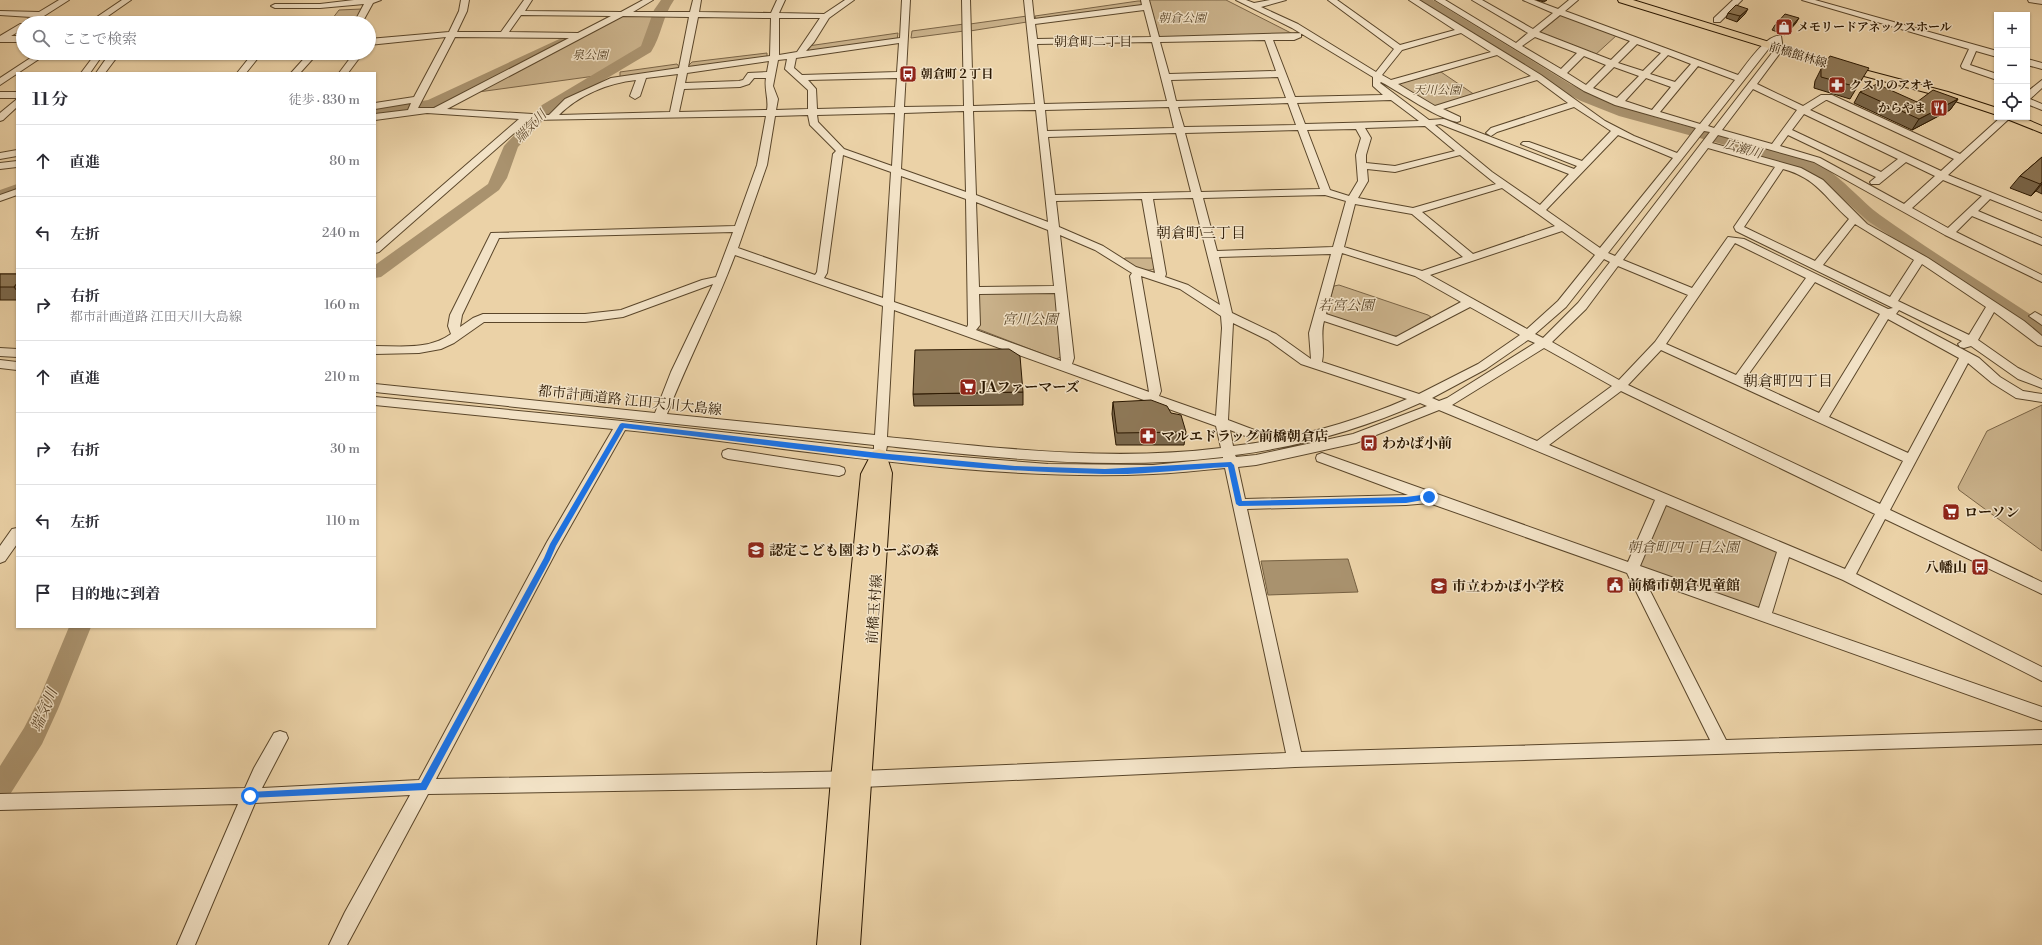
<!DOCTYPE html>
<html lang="ja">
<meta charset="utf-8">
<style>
body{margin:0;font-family:"Libre Bodoni","Noto Serif JP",serif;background:#f2f2f3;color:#2b2b33}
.controls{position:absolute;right:12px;top:12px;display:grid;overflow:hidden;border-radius:0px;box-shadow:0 1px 3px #0004}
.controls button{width:36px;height:36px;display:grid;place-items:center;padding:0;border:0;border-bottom:1px solid #e1e1e2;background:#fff;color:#2b2b33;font:20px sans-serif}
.stop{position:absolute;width:12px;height:12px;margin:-9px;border:3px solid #1a73e8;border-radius:50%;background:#fff}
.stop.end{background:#1a73e8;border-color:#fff;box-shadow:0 1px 4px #0008}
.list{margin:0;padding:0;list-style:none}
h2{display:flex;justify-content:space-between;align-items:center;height:52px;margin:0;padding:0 16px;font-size:17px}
h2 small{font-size:13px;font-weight:400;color:#7c7c81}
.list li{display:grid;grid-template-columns:26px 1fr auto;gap:12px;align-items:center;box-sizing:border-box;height:72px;padding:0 16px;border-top:1px solid #e1e1e2}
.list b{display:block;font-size:15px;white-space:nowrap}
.list p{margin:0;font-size:13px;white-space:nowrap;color:#7c7c81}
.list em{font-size:13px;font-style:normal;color:#7c7c81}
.icon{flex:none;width:22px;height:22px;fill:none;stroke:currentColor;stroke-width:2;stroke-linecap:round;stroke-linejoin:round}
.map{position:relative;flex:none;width:2042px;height:945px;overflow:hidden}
.search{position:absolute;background:#fff;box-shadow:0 1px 3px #0004;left:16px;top:16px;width:360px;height:44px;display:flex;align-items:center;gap:10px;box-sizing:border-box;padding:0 14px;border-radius:22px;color:#7c7c81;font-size:15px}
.panel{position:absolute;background:#fff;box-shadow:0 1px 3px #0004;left:16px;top:72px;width:360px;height:556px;border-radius:0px}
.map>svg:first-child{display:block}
.green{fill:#cab28b;stroke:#7a6446}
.water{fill:#a9926e;stroke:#766142}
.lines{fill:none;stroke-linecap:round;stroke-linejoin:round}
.river{fill:#a9926e;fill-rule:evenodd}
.minor-casing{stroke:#5a462a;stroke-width:2}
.major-casing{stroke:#2a1700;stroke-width:2}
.minor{fill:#f2e2c6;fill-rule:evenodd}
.major{fill:#ebd2a7;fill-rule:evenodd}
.wall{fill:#7a674b;stroke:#2a1700}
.shaded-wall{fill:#63543d;stroke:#2a1700}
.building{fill:#8e7857;stroke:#2a1700}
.route{fill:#1a73e8}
.labels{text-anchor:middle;stroke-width:3;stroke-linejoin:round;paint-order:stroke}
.far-park-label{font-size:12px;font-style:italic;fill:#5a462a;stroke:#f2e2c6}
.far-poi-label{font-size:12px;font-weight:bold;fill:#2a1700;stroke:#f2e2c6;text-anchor:start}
.far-street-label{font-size:12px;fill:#2a1700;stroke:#f2e2c6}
.far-neighbourhood-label{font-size:13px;fill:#2a1700;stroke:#f2e2c6}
.far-water-label{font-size:13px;font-style:italic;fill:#5d482c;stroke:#f2e2c6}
.park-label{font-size:14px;font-style:italic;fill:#5a462a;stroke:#f2e2c6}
.poi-label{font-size:14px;font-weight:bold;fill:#2a1700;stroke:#f2e2c6;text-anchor:start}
.street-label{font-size:14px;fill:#2a1700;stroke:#f2e2c6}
.neighbourhood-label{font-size:15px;fill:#2a1700;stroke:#f2e2c6}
.water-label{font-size:15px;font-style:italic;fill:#5d482c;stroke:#f2e2c6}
</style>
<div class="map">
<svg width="2042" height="945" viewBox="0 0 2042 945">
<rect width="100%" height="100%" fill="#ebd2a7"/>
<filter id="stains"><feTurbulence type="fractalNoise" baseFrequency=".005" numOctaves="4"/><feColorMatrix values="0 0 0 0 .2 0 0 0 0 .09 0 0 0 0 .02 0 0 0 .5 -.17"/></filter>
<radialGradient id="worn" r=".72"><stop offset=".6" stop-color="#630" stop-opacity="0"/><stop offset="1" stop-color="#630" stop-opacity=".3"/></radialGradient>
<path class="green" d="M1149 0H1226L1293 34 1162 38 1159 36Z
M1138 1H1141L1142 5 1036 20 1035 16Z
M362 9 355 23H329L339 10Z
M1561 15 1617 35 1594 56 1539 33Z
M620 16H653L644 45 636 53 595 76 471 93Z
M1027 16V22L970 31V24Z
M964 24V31L911 38 912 31Z
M898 33 897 40 805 52 808 46Z
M767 53V57L691 67 688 66 692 62Z
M677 64 680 68 620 77V72Z
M1441 72 1475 95 1436 107 1431 106 1418 96 1397 86V84Z
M1835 191 1872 221 1910 248 1859 220Z
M1125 258H1154L1156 268C1143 274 1135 267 1124 259Z
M1339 285 1428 315 1431 317 1399 336H1392L1330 316 1326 312 1334 286Z
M1053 291 1057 293 1063 356 1056 359 978 329V295L982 292Z
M2042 405V551L1959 490 1958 487 1987 431Z
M1664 502 1778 551 1760 612 1637 568Z"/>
<path class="water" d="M1348 559 1358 592 1268 595 1261 561Z"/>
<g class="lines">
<path class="river" d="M661 0H674C662 17 662 35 651 52L552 111 518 147 507 178 499 190 381 277 375 278V265L488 184 504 146 542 105 641 46 654 10Z
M1418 0H1433L1570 84C1647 124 1736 133 1817 164 1837 172 1862 202 1880 215 1933 253 1988 286 2042 322V336L2036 334 1868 221 1831 188 1808 171 1718 143 1619 116 1581 101 1560 90Z
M568 35 573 36 575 39 573 42 437 107 375 117V109L428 100Z
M17 184V194L0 200V190Z
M69 627H91L58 709 42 744 9 796 0 800V766L24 728 39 699Z"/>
<g class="minor-casing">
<path id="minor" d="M59 0H69L33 23H23L31 17 0 15V11L39 12Z
M122 0H131L98 23H88Z
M354 0H381L373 3 362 23H354L364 4 320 8H275L271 6 275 4H320Z
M461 0H469L467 11 457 32H501L524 0H532L525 11 621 12 643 0H653L633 12H690L693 0H701L699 12 771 13 777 0H785L779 13 824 14 845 0H854L829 18 814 42 806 51 900 38 902 0H910L904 107 964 106 962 0H970L973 106 1035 104 1024 0H1032L1034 19 1142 5 1141 0H1149L1159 37 1301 33V37L1294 40H1273L1295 97 1383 95 1373 86V77L1292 28 1236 0H1246L1254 3 1270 0H1286L1261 7 1298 24 1376 72 1394 49 1328 0H1337L1400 45 1455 30 1409 0H1419L1541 75 1605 121 1634 136 1677 153 1696 128 1615 105 1584 91 1435 0H1445L1516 43 1528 33 1472 0H1482L1533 29 1553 13 1523 0H1534L1558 9 1569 0H1578L1565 11 1738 75C1746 65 1767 33 1781 36L1783 49 1757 84 1803 106 1821 95H1832L1960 154 2001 117H2011L1948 175 2042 213V220L1990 199 1978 211 2042 238V245L1972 216 1956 232 2042 275V282L1945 235 1814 162 1718 135 1712 143 1801 168 1823 180 1867 224 1928 258 2024 321 2042 336V346L2038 345 1994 312 1978 340 2018 368 2042 380V388L2018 379 1971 346 1964 348 1960 347 1958 344 1962 341 1899 310 1896 314 1979 358 2000 377 2023 391 2042 394V402L2016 398 1992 383 1968 363 1890 510 2042 582V594L1885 519 1856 574 2042 667V681L1843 580 1789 557 1772 613 2042 707V721L1644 579 1726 740 2042 730V744L1295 767 862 787 428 794 347 945H329L345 912 410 795 255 803 195 945H177L238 804 0 810V794L245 788 254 768 274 733 280 731 286 733 288 738 262 788 419 780 547 542 613 429 375 405V397L622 421 874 449V445L375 392V384L655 413 671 372 713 284 623 317 585 322H484L454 343 441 349 419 353 375 354V346C401 346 429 350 451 334L448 326 450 315 491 233 735 226 757 165 766 116 529 120 379 252 375 253V244L519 119 427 113 375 120V114L408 110 411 103 375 109V103L414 97 446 37 369 45V39L449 32 459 11ZM1144 10 1151 37 1037 39 1035 24ZM521 15 611 16 578 33 509 32ZM1560 15 1630 41 1611 60 1539 32ZM623 16 689 17 679 68 611 78 565 99 549 115 447 109ZM698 17 771 18 770 56 688 67ZM779 18H820L797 52 779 55ZM1461 33 1491 52 1391 80 1382 75 1402 50ZM455 37 569 38 434 108H418ZM1535 37 1577 53 1561 69 1522 46ZM1265 40 1276 71 1169 74 1160 42ZM1152 42 1167 101 1044 104 1037 44ZM899 43 897 72 802 75 794 68 796 58ZM1637 44 1661 53 1643 71 1618 63ZM1774 44 1775 49 1714 128 1708 126 1770 47ZM1497 55 1531 76 1435 106 1398 84ZM1668 55 1691 64 1675 82 1650 74ZM1584 56 1606 65 1586 85 1567 73ZM787 59 785 69 808 90V109L776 110 778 99 773 86 778 60ZM769 61 767 72 748 73 743 80 739 81 685 83 687 73ZM1698 66 1735 80 1700 124 1660 112ZM1614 67 1639 76 1617 98 1593 88ZM678 74 670 112 559 115C579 95 608 83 636 80L630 96 635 99 640 96 646 78ZM1278 77 1286 98 1176 101 1171 80ZM754 78H766C764 89 769 99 767 110L679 112 684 89 740 87 749 84ZM897 78 895 107 817 109 816 89 808 80ZM1646 78 1671 87 1652 110 1625 101ZM1537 80 1568 103 1491 128 1486 133 1491 136 1497 132 1574 107 1611 131 1582 161 1529 142H1523L1521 144 1577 166 1574 169 1444 119 1429 120 1380 83 1381 82C1404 94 1432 116 1457 122L1460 121V117L1443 109ZM1753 89 1797 110 1772 144 1722 130ZM1391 100 1419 121 1305 124 1297 103ZM1826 100H1827L1954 159 1941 171 1810 110ZM1288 103 1296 125 1184 127 1178 107ZM1169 107 1174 128 1047 131 1045 110ZM1036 110 1048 222 976 195 973 111ZM964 111 966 192 901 169 904 113ZM895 113 892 166 844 149 818 122 817 115ZM1804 114 1898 159 1881 172 1792 130ZM808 115 810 125 836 151 833 154 817 272 815 275 738 248 767 165 775 116ZM1440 124 1569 174 1540 205 1492 172 1435 125ZM1425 126 1455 151 1395 166 1366 163V155L1371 138 1365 128ZM1356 129 1361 138 1356 155 1358 181 1349 196 1330 190 1307 130ZM1298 130 1320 189 1201 192 1185 133ZM1704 131 1710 132 1615 256 1608 253ZM1176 133 1191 192 1055 195 1048 137ZM1618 135 1673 158 1600 248 1546 210ZM1788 135 1876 177 1870 182 1871 184H1879L1906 162 1935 176 1904 204 1820 158 1780 146ZM1708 148 1775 167 1734 227 1736 231 1893 308 1888 309 1744 239 1728 237 1692 288 1623 260ZM843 155 891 172 883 298 824 278 827 273ZM1460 155 1496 184 1413 208 1358 198 1368 181 1367 169 1395 172ZM1783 169C1817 178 1825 198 1849 219L1815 261 1744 227ZM901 176 966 199 968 325 967 327 894 302ZM1943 180 1982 196 1948 228 1912 208ZM1502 188 1555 226 1473 254 1422 212ZM1325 195 1346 201 1333 247 1217 251 1203 198ZM1193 198 1219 301 1220 305 1188 285 1165 277 1166 274 1153 199ZM1142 199 1155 273 1136 267 1103 246 1059 227 1056 201ZM976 202 1048 230 1054 286 979 287ZM1355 204 1412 214 1463 257 1422 271 1344 247ZM1855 224 1914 260 1890 297 1823 265ZM1562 231 1595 255 1558 301 1527 329 1430 275ZM733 232 716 277 702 280 621 310 585 314H483L473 318 460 327 462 315 499 238ZM1060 235 1095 250 1132 273 1130 276 1149 392 1072 364 1074 358ZM1735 243 1806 278 1736 375 1666 344ZM1342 253 1415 276 1461 302 1396 337 1326 314ZM1331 254 1309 333 1311 359 1276 334 1232 313 1219 257ZM735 255 883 306 875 435 667 414C688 360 715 309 735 255ZM1604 259 1610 262 1578 303 1543 338 1535 334 1566 307ZM1922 264 1986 307 1969 335 1898 301ZM1618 266 1688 295 1655 342 1619 380 1552 342 1586 309ZM1141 276 1180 289 1221 316 1222 328 1216 416 1159 396 1161 391ZM1815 282 1880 314 1819 413 1745 379ZM1055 293 1061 361 976 330 980 325 979 294ZM1470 307 1520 335 1478 364 1419 394 1322 362C1325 348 1320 335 1324 321L1397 345ZM894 310 1216 426 1221 448C1109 462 999 448 887 437ZM1888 319 1959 358 1908 453 1829 417ZM1233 323 1268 340 1301 364 1407 399C1352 423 1293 439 1233 446L1230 430 1253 439 1257 437 1259 434 1257 431 1228 420ZM1528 340 1535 343 1447 398 1439 401 1432 398 1486 369ZM1544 348 1612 386 1537 441 1452 405ZM1661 350 1903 461 1880 504 1628 385ZM1621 391 1875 514 1845 569 1549 445ZM1420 403 1427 406 1353 434 1256 455 1236 457 1235 455C1298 447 1362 429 1420 403ZM1439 410 1655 500 1628 562 1322 453 1317 455 1316 458 1317 461 1408 495 1245 499 1238 467 1256 465 1356 443ZM625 430C798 448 979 482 1153 474 1177 473 1201 470 1225 468L1286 753 862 771 436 779 557 550ZM887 446C999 458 1110 471 1223 457V458L1153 465 1048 464 886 451ZM1429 503 1627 573 1710 740 1301 752 1247 509 1406 505ZM1666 505 1777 552 1759 608 1640 566Z
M1733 0H1742L1720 22H1714V18Z
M1802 0H1815L1997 51V57L1976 51 1970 65 1997 74V80L1962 68 1961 66 1969 49Z
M2028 0H2042V4L2029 2Z
M240 21H282L286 23H239Z
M20 24H23V29L11 36H23V42H0V36Z
M38 53H48L0 85V78Z
M96 53H104L90 73H81Z
M110 53H194L190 56 117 57 105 73H96Z
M253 53H262L246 73H237Z
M309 53H318L300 73H291Z
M354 53H363L348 73H339Z
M2027 59 2042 63V69L2027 65Z
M2042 80V88L2030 99 2042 104V110L2027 104V92Z
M0 92H17V98H0Z
M17 99V107L3 120 0 121V113Z
M17 150V156L0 159V153Z
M17 161V167L0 169V163Z
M17 189V195L0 201V195Z
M2035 312 2042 316V325L2029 316Z
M0 348 17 349V357L0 356Z
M0 360 17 362V370L0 368Z
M728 449 839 466 844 468 845 471 844 474 839 476 728 459 723 457 722 454 723 451Z
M17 528V544L5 561 0 563V546L12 529Z"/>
</g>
<g class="major-casing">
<path id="major" d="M1618 0H1633L1834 62 1948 92 1997 108V115L1940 96 1826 66 1619 2Z
M2005 117H2021L2042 126V133L2007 119Z
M879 449 885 451 892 473 860 945H817L831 779 861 474 873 451Z"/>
</g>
<use href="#minor" class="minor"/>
<use href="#major" class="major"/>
</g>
<path class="wall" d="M1537 0H1547L1544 2Z
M1728 13 1745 14 1737 22 1726 18Z
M1796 23 1785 35 1772 30 1775 25Z
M1821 69 1862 79 1850 99 1814 88 1815 81Z
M1860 92 1917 102 1958 99 1950 110 1912 130 1854 103Z
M2042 157V194L2036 191 2031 196 2010 188 2020 176Z
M0 274H17V300H0Z
M1023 392V405L914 406 913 394Z
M1113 402 1171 413 1186 432 1184 445H1116L1112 414Z"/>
<path class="shaded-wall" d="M1748 9 1745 14 1737 22 1740 16Z
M1799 18 1796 23 1785 35 1789 29Z
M1958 99 1950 110 1912 130 1919 119Z
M2042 182V184L2036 191 2031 196Z
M17 283V291L14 287Z"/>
<path class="building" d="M1736 5 1748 9 1740 16 1728 13Z
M1785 14 1799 18 1789 29 1775 25Z
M1830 56 1869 68 1857 87 1821 77V69Z
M1877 84 1917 102 1933 90 1958 99 1919 119 1860 92Z
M2042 157V182L2040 184 2020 176Z
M0 274H17V283L14 287H0Z
M1009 349 1020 356 1023 392 913 394 915 350Z
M1151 400 1167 406 1171 413 1181 415 1186 432 1117 433 1113 402Z"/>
<path class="route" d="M622 423 879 453 1015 466 1105 469 1231 462 1234 465 1242 501 1406 497 1429 494 1432 497 1429 499 1406 503 1239 506 1236 504 1228 467C1187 469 1145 475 1103 474 943 471 783 446 624 428L556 546 550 560 426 790 248 798V793L250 792 421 783 544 558 550 544 620 424Z"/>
<defs>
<g id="shop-square" transform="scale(0.9)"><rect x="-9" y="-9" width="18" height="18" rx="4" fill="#8f2418" stroke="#f2e2c6"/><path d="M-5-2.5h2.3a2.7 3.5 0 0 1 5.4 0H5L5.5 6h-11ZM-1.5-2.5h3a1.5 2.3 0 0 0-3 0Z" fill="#fff"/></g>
<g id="bus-square" transform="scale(0.9)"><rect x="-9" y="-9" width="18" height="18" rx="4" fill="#8f2418" stroke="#f2e2c6"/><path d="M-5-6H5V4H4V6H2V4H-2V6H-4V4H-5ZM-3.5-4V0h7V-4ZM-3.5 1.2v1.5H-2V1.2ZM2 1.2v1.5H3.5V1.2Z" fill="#fff"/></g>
<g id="pharmacy-square" transform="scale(0.9)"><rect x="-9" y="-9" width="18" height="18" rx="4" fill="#8f2418" stroke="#f2e2c6"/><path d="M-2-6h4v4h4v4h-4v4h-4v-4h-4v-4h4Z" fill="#fff"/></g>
<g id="restaurant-square" transform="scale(0.9)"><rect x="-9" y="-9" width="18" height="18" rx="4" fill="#8f2418" stroke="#f2e2c6"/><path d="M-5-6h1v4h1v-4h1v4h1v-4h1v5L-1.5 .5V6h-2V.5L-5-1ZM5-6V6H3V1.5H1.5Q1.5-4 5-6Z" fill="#fff"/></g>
<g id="supermarket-square" transform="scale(0.9)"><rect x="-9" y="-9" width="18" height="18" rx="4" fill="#8f2418" stroke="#f2e2c6"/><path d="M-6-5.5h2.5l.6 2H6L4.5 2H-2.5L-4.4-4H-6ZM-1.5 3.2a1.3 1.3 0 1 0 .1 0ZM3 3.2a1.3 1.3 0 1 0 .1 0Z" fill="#fff"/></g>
<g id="school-square" transform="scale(0.9)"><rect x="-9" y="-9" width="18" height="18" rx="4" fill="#8f2418" stroke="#f2e2c6"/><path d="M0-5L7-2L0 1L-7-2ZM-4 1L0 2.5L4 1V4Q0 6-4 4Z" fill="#fff"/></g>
<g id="civic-square" transform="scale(0.9)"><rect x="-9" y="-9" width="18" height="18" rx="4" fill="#8f2418" stroke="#f2e2c6"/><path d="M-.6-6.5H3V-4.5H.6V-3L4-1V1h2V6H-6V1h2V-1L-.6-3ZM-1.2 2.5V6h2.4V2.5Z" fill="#fff"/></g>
</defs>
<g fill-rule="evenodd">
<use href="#shop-square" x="1784" y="27"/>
<use href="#bus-square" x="908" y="74"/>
<use href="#pharmacy-square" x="1837" y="85"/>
<use href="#restaurant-square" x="1939" y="108"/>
<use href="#supermarket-square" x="968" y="387"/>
<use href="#pharmacy-square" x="1148" y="436"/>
<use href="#bus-square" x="1369" y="443"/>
<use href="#supermarket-square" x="1951" y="512"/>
<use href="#school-square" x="756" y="550"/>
<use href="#bus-square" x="1980" y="567"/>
<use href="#civic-square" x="1615" y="585"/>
<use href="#school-square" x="1439" y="586"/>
</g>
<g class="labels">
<g class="far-park-label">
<text x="1182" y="22">朝倉公園</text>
<text x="590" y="59">泉公園</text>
<text x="1437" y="94">天川公園</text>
</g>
<g class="far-poi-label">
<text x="1797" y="31">メモリードアネックスホール</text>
<text x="921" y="78">朝倉町２丁目</text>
<text x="1850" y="89">クスリのアオキ</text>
<text x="1926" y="112" text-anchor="end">からやま</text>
</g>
<g class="far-street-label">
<text transform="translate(1798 55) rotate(17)" y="4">前橋館林線</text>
</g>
<g class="far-neighbourhood-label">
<text x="1093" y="46">朝倉町二丁目</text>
</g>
<g class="far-water-label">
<text transform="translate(530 126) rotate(-46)" y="5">端気川</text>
<text transform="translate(1743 148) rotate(16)" y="5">広瀬川</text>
</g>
<g class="park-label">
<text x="1346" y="310">若宮公園</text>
<text x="1030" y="324">宮川公園</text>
<text x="1683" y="552">朝倉町四丁目公園</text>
</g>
<g class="poi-label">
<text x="981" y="392">JAファーマーズ</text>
<text x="1161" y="441">マルエドラッグ前橋朝倉店</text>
<text x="1382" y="448">わかば小前</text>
<text x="1964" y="517">ローソン</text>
<text x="769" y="555">認定こども園 おりーぶの森</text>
<text x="1967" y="572" text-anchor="end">八幡山</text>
<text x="1628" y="590">前橋市朝倉児童館</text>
<text x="1452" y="591">市立わかば小学校</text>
</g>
<g class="street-label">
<text transform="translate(630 400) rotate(6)" y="5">都市計画道路 江田天川大島線</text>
<text transform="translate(874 609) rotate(-86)" y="5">前橋玉村線</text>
</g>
<g class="neighbourhood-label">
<text x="1201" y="238">朝倉町三丁目</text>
<text x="1788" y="386">朝倉町四丁目</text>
</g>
<g class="water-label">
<text transform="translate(44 710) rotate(-67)" y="5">端気川</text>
</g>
</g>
<rect width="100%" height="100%" filter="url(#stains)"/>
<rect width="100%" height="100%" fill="url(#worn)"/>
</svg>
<div class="controls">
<button>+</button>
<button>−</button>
<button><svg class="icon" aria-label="locate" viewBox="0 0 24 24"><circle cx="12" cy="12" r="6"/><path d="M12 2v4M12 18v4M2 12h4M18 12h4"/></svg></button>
</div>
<div class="stop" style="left:250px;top:796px"></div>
<div class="stop end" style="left:1429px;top:497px"></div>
<div class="search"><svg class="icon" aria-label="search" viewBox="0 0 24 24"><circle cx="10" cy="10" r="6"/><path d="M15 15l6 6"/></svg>ここで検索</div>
<section class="panel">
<h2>11 分<small>徒歩 · 830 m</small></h2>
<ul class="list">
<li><svg class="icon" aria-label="ahead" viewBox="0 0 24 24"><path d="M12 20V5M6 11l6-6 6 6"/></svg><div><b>直進</b></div><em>80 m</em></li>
<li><svg class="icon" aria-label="left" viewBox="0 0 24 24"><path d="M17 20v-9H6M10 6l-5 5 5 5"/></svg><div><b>左折</b></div><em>240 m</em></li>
<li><svg class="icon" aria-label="right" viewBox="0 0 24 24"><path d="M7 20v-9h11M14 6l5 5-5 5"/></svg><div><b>右折</b><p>都市計画道路 江田天川大島線</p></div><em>160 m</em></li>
<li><svg class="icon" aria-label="ahead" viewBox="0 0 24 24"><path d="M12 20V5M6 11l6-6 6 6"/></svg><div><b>直進</b></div><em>210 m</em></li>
<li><svg class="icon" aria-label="right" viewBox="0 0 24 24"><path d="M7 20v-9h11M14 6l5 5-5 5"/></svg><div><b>右折</b></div><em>30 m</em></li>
<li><svg class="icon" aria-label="left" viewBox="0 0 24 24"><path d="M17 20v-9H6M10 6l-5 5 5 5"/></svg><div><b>左折</b></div><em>110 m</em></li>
<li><svg class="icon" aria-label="arrive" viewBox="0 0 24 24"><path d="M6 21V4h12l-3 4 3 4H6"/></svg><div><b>目的地に到着</b></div></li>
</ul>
</section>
</div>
